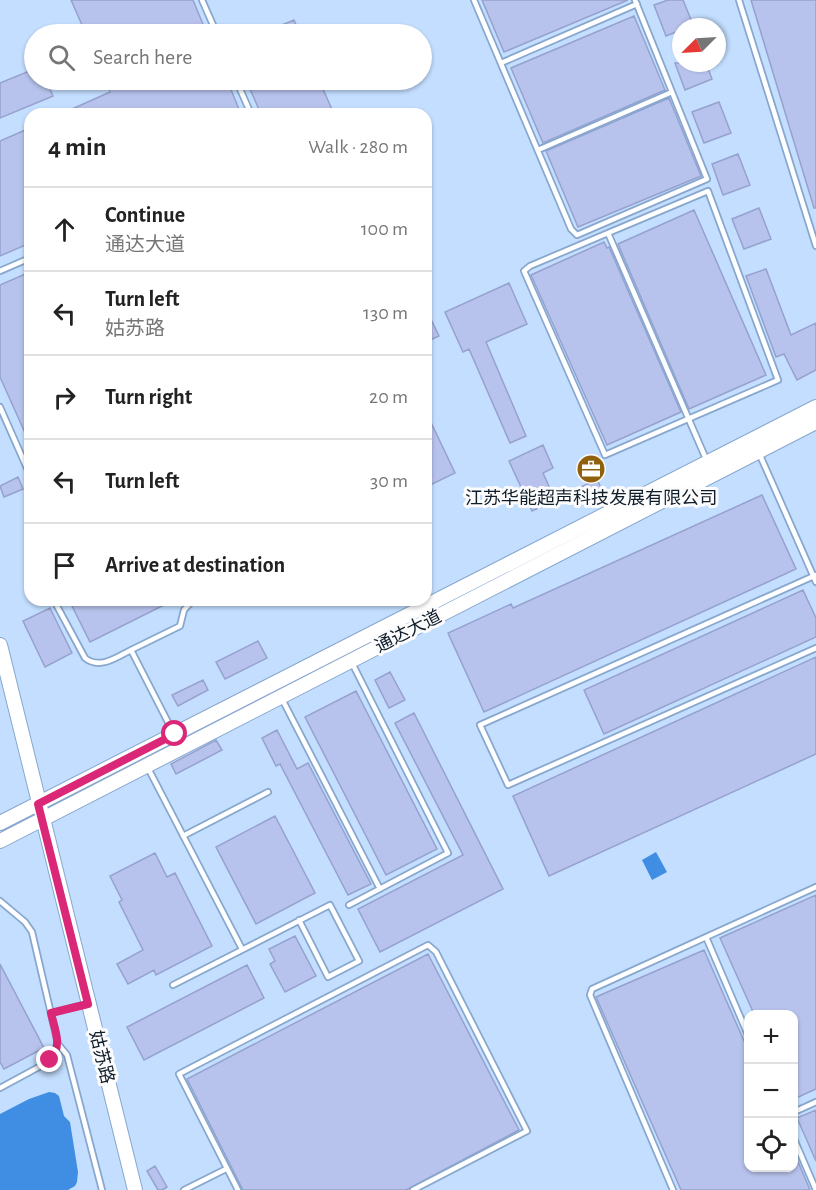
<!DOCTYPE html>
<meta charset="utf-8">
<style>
body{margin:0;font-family:"Alegreya Sans","Noto Sans SC",sans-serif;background:#f6f6f6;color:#222}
.controls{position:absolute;right:18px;bottom:18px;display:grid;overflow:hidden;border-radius:12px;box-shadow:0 2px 4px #0004}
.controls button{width:54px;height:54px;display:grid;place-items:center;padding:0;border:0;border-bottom:2px solid #e0e0e0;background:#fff;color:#222;font:30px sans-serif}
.compass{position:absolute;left:672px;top:18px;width:54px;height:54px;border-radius:50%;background:#fff;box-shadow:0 2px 4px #0004;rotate:246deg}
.stop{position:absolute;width:18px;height:18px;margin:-14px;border:4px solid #db2777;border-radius:50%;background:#fff}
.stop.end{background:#db2777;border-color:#fff;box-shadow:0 2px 6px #0008}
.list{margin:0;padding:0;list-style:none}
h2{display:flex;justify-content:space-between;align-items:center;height:78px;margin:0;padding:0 24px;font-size:26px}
h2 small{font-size:20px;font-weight:400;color:#767676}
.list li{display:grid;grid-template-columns:39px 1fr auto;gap:18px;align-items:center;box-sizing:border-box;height:84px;padding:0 24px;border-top:2px solid #e0e0e0}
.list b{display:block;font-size:22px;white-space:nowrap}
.list p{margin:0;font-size:20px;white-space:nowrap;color:#767676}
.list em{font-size:20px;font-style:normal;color:#767676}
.icon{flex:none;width:33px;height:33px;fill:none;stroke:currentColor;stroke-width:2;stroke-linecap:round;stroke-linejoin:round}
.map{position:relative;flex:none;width:816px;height:1190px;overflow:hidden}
.search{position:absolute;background:#fff;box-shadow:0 2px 4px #0004;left:24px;top:24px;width:408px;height:66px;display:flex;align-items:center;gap:15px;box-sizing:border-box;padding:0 21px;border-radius:33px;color:#767676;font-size:22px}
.panel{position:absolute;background:#fff;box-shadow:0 2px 4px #0004;left:24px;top:108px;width:408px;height:498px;border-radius:18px}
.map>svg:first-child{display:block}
.water{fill:#408ee4}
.building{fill:#b8c3ed;stroke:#95a1ce;stroke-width:1.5}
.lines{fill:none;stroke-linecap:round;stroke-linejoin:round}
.lane-casing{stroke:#87a7ce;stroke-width:8}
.secondary-casing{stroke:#87a7ce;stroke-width:16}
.lane{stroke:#fff;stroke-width:4.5}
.secondary{stroke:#fff;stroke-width:14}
.route{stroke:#db2777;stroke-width:8}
.labels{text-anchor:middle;stroke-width:6;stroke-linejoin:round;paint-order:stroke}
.poi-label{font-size:18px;fill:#101d2b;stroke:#fcfcfc}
.street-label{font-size:18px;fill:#101d2b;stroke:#fcfcfc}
</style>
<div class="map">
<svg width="816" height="1190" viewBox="0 0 816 1190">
<rect width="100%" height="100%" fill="#c3deff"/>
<path class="water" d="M656 852 667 872 652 880 642 860Z
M49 1092 55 1093 59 1096 64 1116 70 1122 78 1172 77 1182 75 1186 68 1190H0V1114L29 1099Z"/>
<path class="building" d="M71 0H193L207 34H86Z
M482 0H628L504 52Z
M668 0H683L694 27H681V30L666 36 654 5Z
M751 0H816V208H814Z
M634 16 665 90 543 143 511 68Z
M294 20 300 34H260Z
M675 63H706L712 79 685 90Z
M34 69V80H46L53 96 0 118V83Z
M105 80H227L241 114H61L110 92Z
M246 80H319L334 114H261Z
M669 98 701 176 578 227 546 151Z
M719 102 731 133 704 143 692 112Z
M30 128V243L0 256V141Z
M738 154 750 185 723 195 712 164Z
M759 208 771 239 744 249 732 219Z
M694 210 766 375 689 409 618 244Z
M604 242 607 248 609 247 681 412 607 445 531 275Z
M766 269 791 335 816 323V370L797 380 784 354 776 357 746 276Z
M30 272V444L0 377V285Z
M509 283 527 324 486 342 526 436 510 443 469 349 463 352 445 312Z
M426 309 439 336 426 342Z
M426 412 455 473 426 487Z
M543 445 553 468 543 473 552 493 563 488 566 496 532 511 509 461Z
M18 477 23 489 4 497 0 486Z
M597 479 601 488 583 497 579 488Z
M762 495 796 569 484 712 448 633 511 604 513 608Z
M803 590 816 618V637L604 734 584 690Z
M69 600H174L90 642Z
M50 608 72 653 45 667 23 621Z
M258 641 267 658 225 679 216 662Z
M816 657V754L549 876 513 796Z
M390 672 405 700 389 708 375 680Z
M203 680 208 690 178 706 172 695Z
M356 691 437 849 386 875 305 717Z
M414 713 503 889 380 952 358 909 463 855 395 723Z
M277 730 297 769 308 763 371 884 348 895 280 764 276 766 262 738Z
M216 740 222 750 176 774 171 764Z
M275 816 315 893 256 924 216 847Z
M155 853 167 877 175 873 212 946 156 975 154 970 128 984 117 964 143 950 119 902 122 900 110 876Z
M816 895V1089L794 1099V1014H754L720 938Z
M295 936 316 976 285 992 270 964 275 961 269 949Z
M704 950 748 1050V1167H794V1152L810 1190H681L596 997Z
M428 954 519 1130 406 1190H243L187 1079Z
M0 964 44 1048 4 1069 0 1062Z
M247 965 264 998 144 1060 127 1027Z
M816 1110V1161L797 1118Z
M155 1166 167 1187 162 1190H158L147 1171Z"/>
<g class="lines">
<g class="lane-casing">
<path id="lane" d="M202 0 217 34
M474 0 571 229 577 235 707 179 635 0
M739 0 816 246
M501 63 637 4
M236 80 251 114
M538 150 672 92
M608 233 530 266 524 271 605 455 778 380 708 191 608 233 706 459
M0 271 30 258
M0 407 30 475
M759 453 816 582
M816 575 480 725 508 785 816 648
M57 606 85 658C100 670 117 657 131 650
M282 699 380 889
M173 732 131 650 180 626 184 610 193 600
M148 768 242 949
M183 836 268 792
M0 901 25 922 32 932 58 1044 56 1053 50 1061 0 1088
M349 905 448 853 352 663
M706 937 748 1035
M173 985 330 905 359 961 328 977 299 920
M51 1013 86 1004
M58 1044 67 1055 102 1190
M794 1112 816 1102
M794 1139 816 1190
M184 1190 226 1169
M238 1190 179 1074 428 945 436 952 527 1131 413 1190
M673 1190 590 995 592 989 816 887"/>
</g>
<g class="secondary-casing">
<path id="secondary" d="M0 645 135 1190
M0 823 816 407
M0 841 816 422"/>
</g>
<use href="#lane" class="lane"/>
<use href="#secondary" class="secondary"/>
</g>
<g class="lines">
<path class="route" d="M50 1060C63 1046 55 1031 51 1013L88 1004 38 804 175 734"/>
</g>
<defs>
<g id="office-disc" transform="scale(1.5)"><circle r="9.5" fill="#90600d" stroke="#fcfcfc"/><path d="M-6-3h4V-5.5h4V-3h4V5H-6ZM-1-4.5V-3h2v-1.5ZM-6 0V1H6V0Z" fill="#fff"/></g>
</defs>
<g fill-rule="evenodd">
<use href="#office-disc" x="591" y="469"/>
</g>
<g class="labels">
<g class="poi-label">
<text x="591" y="504">江苏华能超声科技发展有限公司</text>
</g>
<g class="street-label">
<text transform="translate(408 631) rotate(-27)" y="6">通达大道</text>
<text transform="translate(102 1057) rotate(76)" y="6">姑苏路</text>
</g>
</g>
</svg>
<div class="controls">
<button>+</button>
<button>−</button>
<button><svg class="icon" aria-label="locate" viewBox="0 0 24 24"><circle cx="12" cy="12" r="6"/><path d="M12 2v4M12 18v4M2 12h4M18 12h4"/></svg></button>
</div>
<svg class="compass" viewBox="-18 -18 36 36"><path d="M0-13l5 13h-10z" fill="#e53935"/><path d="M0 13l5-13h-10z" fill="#767676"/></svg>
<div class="stop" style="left:175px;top:734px"></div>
<div class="stop end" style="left:50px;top:1060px"></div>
<div class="search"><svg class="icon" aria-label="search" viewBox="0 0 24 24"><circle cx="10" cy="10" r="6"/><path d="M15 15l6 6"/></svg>Search here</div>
<section class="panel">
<h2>4 min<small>Walk · 280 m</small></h2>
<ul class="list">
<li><svg class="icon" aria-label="ahead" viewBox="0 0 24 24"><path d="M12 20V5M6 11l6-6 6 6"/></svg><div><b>Continue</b><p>通达大道</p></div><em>100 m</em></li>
<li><svg class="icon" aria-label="left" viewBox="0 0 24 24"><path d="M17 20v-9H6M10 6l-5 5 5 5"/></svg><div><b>Turn left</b><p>姑苏路</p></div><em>130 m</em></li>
<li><svg class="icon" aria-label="right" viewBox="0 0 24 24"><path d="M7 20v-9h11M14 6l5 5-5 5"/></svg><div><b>Turn right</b></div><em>20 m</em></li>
<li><svg class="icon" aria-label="left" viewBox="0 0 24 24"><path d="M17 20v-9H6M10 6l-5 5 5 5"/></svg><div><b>Turn left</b></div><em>30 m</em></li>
<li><svg class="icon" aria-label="arrive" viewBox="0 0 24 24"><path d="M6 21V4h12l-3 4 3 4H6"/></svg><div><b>Arrive at destination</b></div></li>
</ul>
</section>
</div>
